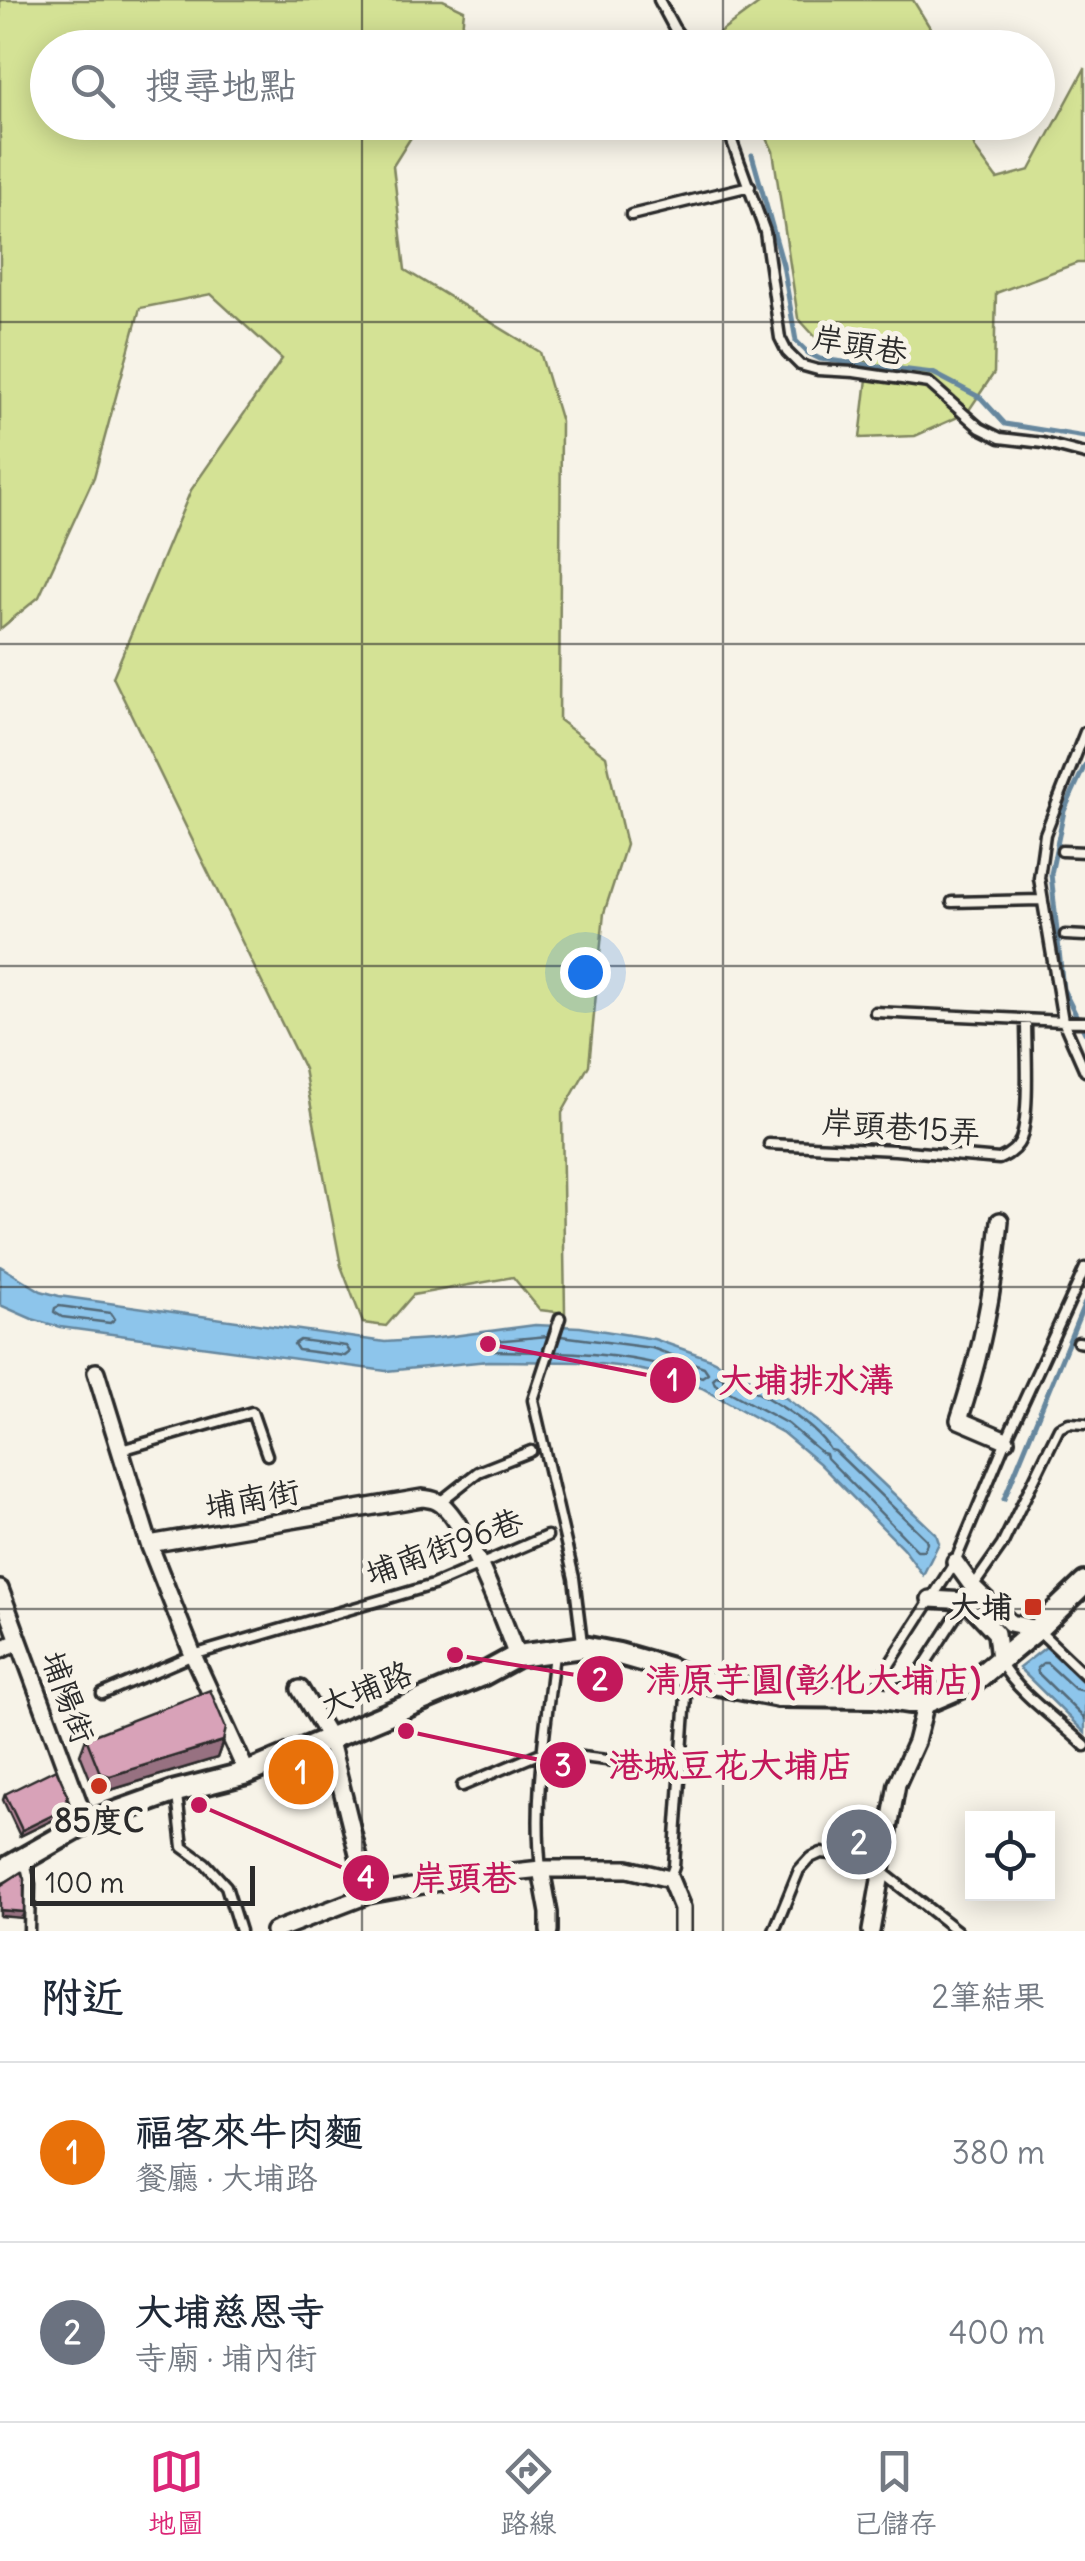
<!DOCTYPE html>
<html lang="zh-TW">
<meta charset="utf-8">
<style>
body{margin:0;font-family:Delius,"LXGW WenKai TC",sans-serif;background:#f2f2f3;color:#1f2937}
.controls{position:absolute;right:30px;bottom:30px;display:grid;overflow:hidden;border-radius:0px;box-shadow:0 5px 25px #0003}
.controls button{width:90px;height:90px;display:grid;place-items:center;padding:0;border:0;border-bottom:2px solid #e0e1e3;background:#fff;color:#1f2937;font:50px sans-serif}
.scale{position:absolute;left:30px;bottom:25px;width:225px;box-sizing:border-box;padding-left:10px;border:5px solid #2b2b2b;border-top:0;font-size:28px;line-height:35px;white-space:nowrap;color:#2b2b2b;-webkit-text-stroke:8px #f7f3e8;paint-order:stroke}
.you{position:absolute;left:585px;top:972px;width:35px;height:35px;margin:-25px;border:8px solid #fff;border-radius:50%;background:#1a73e8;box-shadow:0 0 0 15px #1a73e833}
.badge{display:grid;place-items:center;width:65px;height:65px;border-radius:50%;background:#db2777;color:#fff;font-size:32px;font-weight:700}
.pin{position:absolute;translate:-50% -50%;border:5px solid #fff;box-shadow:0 2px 10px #0006}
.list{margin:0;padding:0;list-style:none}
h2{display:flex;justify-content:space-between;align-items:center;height:130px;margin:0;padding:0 40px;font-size:42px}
h2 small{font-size:32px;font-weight:400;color:#747a83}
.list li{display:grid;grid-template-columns:65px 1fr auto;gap:30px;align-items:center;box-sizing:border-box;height:180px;padding:0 40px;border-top:2px solid #e0e1e3}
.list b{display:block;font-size:38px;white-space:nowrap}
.list p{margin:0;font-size:32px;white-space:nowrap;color:#747a83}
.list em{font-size:32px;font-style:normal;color:#747a83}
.icon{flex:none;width:55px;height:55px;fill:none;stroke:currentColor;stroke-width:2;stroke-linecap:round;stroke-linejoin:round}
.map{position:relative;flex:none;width:1085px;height:1931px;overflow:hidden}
.search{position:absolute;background:#fff;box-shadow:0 5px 25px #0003;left:30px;right:30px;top:30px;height:110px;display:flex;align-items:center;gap:25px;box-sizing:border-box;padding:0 35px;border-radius:55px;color:#747a83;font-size:38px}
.sheet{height:490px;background:#fff}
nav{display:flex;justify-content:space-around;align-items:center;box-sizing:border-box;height:140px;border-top:2px solid #e0e1e3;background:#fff;font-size:28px;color:#747a83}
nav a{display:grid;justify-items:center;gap:5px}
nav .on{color:#db2777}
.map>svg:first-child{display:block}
.green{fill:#d4e295;stroke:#808660;stroke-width:2.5}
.water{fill:#8dc5eb;stroke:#66879e;stroke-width:2.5}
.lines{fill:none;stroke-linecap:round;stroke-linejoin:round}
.shore{stroke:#526978;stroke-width:2.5}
.stream{stroke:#66879e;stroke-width:5}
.lane-casing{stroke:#2b2b2b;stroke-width:15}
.street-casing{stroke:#2b2b2b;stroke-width:22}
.secondary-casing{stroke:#2b2b2b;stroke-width:28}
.lane{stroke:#f7f3e8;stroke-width:8}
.street{stroke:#f7f3e8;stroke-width:15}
.secondary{stroke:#f7f3e8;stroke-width:20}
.wall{fill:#ba8b9e;stroke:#2b2b2b;stroke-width:2.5}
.shaded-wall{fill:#977181;stroke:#2b2b2b;stroke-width:2.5}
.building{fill:#d8a2b8;stroke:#2b2b2b;stroke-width:2.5}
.grid{fill:none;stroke:#2b2b2b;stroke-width:2.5;stroke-opacity:0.55}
.poi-dot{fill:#c8321e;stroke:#f7f3e8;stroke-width:4}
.labels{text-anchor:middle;stroke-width:10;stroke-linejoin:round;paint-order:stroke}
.street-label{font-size:32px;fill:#2b2b2b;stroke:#f7f3e8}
.poi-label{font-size:32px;font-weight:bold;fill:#2b2b2b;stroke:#f7f3e8;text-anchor:end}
.leader{fill:none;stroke:#c2185b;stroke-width:4}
.callout-dot{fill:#c2185b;stroke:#f7f3e8;stroke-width:4}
.mark-label{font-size:30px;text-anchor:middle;font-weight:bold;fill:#fff}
.callout-label{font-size:35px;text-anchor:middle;font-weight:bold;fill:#c2185b;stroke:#f7f3e8;stroke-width:10;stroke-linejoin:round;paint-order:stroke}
</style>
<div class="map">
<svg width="1085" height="1931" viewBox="0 0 1085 1931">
<rect width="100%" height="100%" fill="#f7f3e8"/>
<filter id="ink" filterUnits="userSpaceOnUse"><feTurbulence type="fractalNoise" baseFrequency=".01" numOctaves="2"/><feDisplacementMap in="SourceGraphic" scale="20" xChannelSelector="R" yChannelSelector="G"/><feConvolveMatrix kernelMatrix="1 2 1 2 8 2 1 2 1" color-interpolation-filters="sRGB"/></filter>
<g filter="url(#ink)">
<path class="green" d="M0 0H443L464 10 460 47 48 48V122L420 123 393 166 405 270 540 352 561 422 559 720 606 756 626 845 604 913 589 1065 562 1113 565 1313 540 1310 513 1277 413 1295 386 1326 363 1323 341 1266 304 1069 113 677 191 490 282 359 211 294 140 308 94 477 39 597 0 629Z
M764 0H913L942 47H724L718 34Z
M1085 68V263H1077L996 293 994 373 967 413 915 436 860 438 869 362 819 341 798 318 773 151 760 123H967L975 149 997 179 1030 170Z"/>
<path class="water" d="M0 1266 41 1291 59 1296 385 1342 431 1339 535 1325 580 1327 654 1339 708 1358 779 1393 817 1421 936 1534 939 1543 923 1575 903 1548 819 1463 783 1433 702 1388 667 1375 626 1367 581 1362 488 1361 386 1371 60 1327 32 1319 0 1305Z
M1046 1647 1085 1684V1733L1019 1668Z"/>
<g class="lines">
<path class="shore" d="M59 1306 111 1313 115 1319 110 1323 62 1317 54 1312 55 1308Z
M300 1340 346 1346 350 1352 345 1356 298 1350 294 1344Z
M542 1352 494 1351 490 1345 494 1341 548 1336
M555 1352C606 1353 654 1360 702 1377L708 1373 704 1367 652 1348 561 1336
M717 1375C749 1385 814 1421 830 1450L835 1451 926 1539 927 1543 924 1550H917L827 1458 826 1454 822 1453 788 1424 715 1384 713 1379Z
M1085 1691 1075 1689 1047 1663H1043L1037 1668 1038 1673 1085 1719"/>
<path class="stream" d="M752 155 783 265 796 341 808 353 820 359 933 373 981 398 1005 424 1085 437
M1085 765 1064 811 1051 874 1063 989 1085 1033
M1004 1499 1085 1302"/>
<g class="lane-casing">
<path id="lane" d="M659 0 674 28 689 48
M725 122 765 232 780 338 787 352 800 365 818 370 854 372 929 383 980 428 1000 438 1043 443 1085 454
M631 215 750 186
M1085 732 1045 834 1039 878 1063 1021 1085 1071
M1062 851 1085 852
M952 902 1042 900
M1065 935 1085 936
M875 1012 1085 1022
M769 1144 895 1150 999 1159C1008 1155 1017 1149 1021 1139 1030 1112 1026 1051 1026 1020
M560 1318 533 1400 574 1578 582 1643
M1078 1342 1085 1343
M121 1450 252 1412 267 1455
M440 1502 478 1472 531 1451
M974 1585 1002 1545 1059 1428 1069 1423 1085 1424
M1038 1630 1085 1675
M1001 1663C1019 1695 1058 1720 1085 1746
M889 1692 909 1685 920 1672 965 1602
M102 1694 193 1655 433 1585 547 1536
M876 1697 882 1676 955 1562 1006 1440 1085 1268
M462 1786 543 1752 622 1762
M177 1795 183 1847 205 1863 226 1886 240 1931
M25 1861 30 1884 29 1931
M541 1869C533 1798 546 1725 554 1654
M670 1877 674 1866 687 1682
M774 1931 799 1870 810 1858 821 1853 832 1854 882 1872 957 1931"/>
</g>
<g class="street-casing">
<path id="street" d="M1000 1221C994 1289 981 1355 959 1420L1006 1440
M96 1372 149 1544 193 1655 247 1773
M149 1544 422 1498C427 1499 433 1499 438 1502 465 1516 505 1625 517 1656
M955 1562 973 1587 1010 1623 1037 1629
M0 1589 86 1823
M930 1599 966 1601 996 1633 999 1659
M0 1650 19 1641
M300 1689 329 1737 368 1895
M541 1869 549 1913V1931
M274 1931 368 1895 467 1877 541 1869H628L670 1879 682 1908V1931
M871 1931 897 1784 916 1742 926 1702"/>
</g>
<g class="secondary-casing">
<path id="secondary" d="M0 1872 86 1823 176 1791 247 1773 484 1674 517 1656 583 1647 619 1654 668 1668 688 1678 778 1696 876 1697 909 1702H926L973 1682 1037 1629 1085 1583"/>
</g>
<use href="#lane" class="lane"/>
<use href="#street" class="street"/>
<use href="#secondary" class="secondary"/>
</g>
<path class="wall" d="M86 1738 223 1741 217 1758 104 1792 94 1789 80 1754Z
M5 1794 61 1816 20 1836 3 1800Z
M880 1825 865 1858 842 1848 846 1837Z"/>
<path class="shaded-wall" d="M223 1741 217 1758 104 1792 110 1776Z
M63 1810 61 1816 20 1836 22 1830Z
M0 1910 24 1912 22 1918 0 1916Z"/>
<path class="building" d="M210 1690 226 1728 223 1741 110 1776 100 1773 86 1738Z
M56 1769 68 1795 63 1810 22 1830 5 1794Z
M858 1813 880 1825 869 1847 846 1837Z
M21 1872 24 1879V1912L0 1910V1886Z"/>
</g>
<path class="grid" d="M362 0V48M723 0V48M362 122V1931M723 122V1931M0 322H1085M0 644H1085M0 966H1085M0 1287H1085M0 1609H1085"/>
<g class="poi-dot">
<rect x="1023" y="1597" width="20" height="20" rx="5"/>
<circle cx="99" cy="1786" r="10"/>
</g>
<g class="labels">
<g class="street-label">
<text transform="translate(860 345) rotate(10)" y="11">岸頭巷</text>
<text transform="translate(901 1127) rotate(4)" y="11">岸頭巷15弄</text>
<text transform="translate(252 1499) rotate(-10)" y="11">埔南街</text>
<text transform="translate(444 1547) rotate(-20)" y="11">埔南街96巷</text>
<text transform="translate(366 1689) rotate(-22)" y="11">大埔路</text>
<text transform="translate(68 1697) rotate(70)" y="11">埔陽街</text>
</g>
<g class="poi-label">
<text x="1013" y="1618">大埔</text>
<text x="99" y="1832" text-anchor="middle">85度C</text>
</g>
</g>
<path class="leader" d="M488 1344L673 1380M455 1655L600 1679M406 1731L563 1765M199 1805L366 1878"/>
<g class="callout-dot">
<circle cx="488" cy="1344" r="10"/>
<circle cx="455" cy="1655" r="10"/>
<circle cx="406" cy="1731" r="10"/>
<circle cx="199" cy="1805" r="10"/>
<circle cx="673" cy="1380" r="25"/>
<circle cx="600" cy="1679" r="25"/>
<circle cx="563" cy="1765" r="25"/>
<circle cx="366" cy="1878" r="25"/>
</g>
<g class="mark-label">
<text x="673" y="1391">1</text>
<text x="600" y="1690">2</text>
<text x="563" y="1776">3</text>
<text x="366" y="1888">4</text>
</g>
<g class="callout-label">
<text x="806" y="1392">大埔排水溝</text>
<text x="813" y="1692">清原芋圓(彰化大埔店)</text>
<text x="731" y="1777">港城豆花大埔店</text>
<text x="464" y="1890">岸頭巷</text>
</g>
</svg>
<div class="controls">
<button><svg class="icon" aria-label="locate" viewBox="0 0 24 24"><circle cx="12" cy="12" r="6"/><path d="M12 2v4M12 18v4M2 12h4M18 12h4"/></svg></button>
</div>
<div class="scale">100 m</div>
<div class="you"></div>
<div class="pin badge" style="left:301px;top:1772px;background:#e8710a">1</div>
<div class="pin badge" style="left:859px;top:1842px;background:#6b7280">2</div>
<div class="search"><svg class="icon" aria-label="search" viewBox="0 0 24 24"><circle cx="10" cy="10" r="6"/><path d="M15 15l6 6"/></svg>搜尋地點</div>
</div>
<section class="sheet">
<h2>附近<small>2筆結果</small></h2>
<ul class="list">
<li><span class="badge" style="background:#e8710a">1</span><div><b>福客來牛肉麵</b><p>餐廳 · 大埔路</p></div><em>380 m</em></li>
<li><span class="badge" style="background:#6b7280">2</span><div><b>大埔慈恩寺</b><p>寺廟 · 埔內街</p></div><em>400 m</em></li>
</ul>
</section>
<nav>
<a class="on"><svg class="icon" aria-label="map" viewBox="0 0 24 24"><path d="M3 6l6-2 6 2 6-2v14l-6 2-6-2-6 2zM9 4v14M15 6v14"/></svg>地圖</a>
<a><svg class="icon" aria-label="directions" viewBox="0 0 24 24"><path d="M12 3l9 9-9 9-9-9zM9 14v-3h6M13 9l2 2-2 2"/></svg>路線</a>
<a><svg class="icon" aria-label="saved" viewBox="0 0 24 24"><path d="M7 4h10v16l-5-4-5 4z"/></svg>已儲存</a>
</nav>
